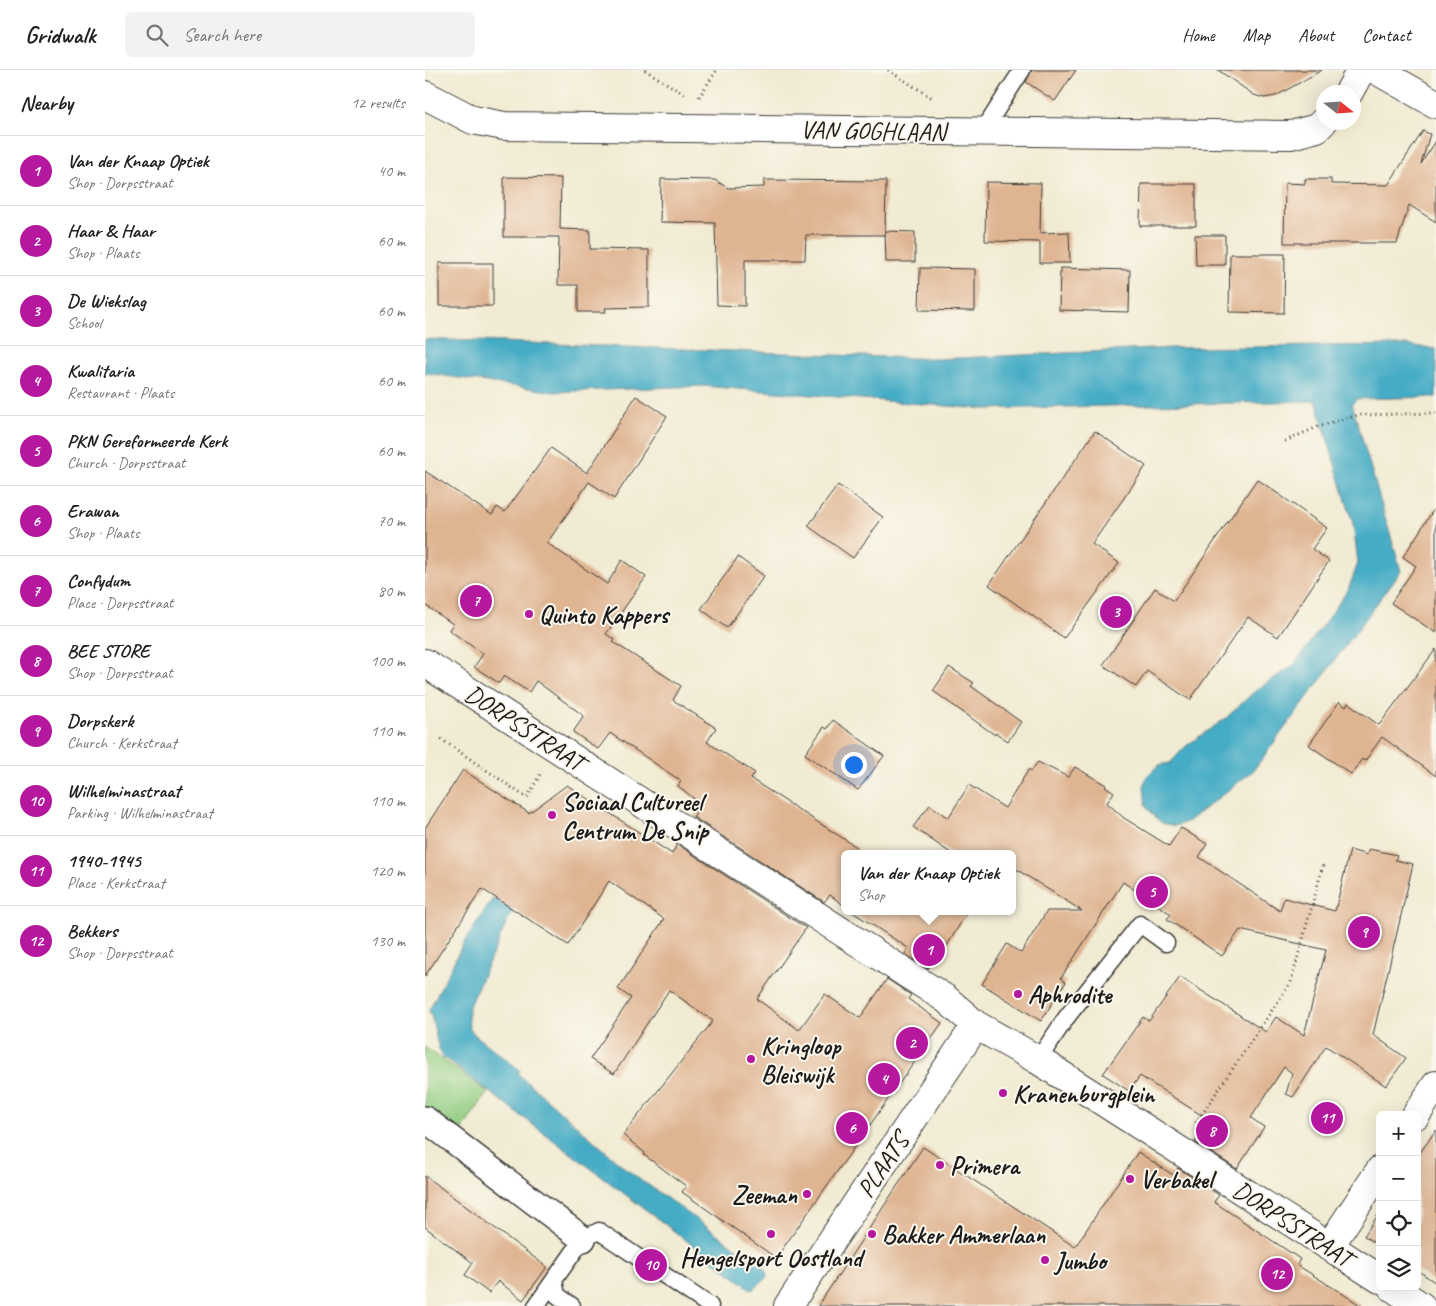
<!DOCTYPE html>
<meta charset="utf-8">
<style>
body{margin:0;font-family:Caveat,sans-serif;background:#f2f2f2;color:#222}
.controls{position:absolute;right:15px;bottom:15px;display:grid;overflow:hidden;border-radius:8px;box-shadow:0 5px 20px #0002}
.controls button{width:45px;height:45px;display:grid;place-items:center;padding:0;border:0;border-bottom:1px solid #e0e0e0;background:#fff;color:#222;font:25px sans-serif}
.compass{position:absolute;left:891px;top:15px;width:45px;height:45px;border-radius:50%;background:#fff;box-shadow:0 5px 20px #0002;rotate:107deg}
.you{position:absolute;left:428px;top:694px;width:18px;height:18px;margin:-12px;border:4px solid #fff;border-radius:50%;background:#1a73e8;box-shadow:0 0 0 8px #1a73e833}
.badge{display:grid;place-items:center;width:32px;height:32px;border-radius:50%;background:#b5179e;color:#fff;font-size:16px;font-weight:700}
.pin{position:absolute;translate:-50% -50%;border:2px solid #fff;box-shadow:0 1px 5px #0006}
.popup{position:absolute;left:416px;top:780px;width:175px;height:65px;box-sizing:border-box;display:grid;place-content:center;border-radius:8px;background:#fff;filter:drop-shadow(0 1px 4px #0005);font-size:16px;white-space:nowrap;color:#767676}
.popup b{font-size:19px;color:#222}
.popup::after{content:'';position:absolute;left:50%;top:100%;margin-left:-10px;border:10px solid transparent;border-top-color:#fff}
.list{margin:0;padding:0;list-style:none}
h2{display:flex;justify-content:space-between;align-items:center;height:65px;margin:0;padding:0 20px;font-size:21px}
h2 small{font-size:16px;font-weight:400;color:#767676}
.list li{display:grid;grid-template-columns:32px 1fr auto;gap:15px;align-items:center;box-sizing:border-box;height:70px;padding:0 20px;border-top:1px solid #e0e0e0}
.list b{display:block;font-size:19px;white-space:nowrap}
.list p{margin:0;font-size:16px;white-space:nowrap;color:#767676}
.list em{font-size:16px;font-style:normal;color:#767676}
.icon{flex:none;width:28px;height:28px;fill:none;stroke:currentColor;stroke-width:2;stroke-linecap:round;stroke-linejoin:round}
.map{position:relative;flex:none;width:1011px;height:1236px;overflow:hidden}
header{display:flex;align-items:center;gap:30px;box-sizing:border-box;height:70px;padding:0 25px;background:#fff;border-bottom:1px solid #e0e0e0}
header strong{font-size:24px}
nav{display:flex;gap:28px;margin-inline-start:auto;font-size:18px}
.search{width:350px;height:45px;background:#f2f2f2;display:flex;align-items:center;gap:12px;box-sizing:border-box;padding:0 18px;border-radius:8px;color:#767676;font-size:19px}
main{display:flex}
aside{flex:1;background:#fff}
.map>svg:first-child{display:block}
.green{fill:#91cc80;stroke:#56744e}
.water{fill:#45acc5;stroke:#306470}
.building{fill:#dfb491}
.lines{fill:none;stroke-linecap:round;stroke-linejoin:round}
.service-casing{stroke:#3c3b37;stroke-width:19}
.pedestrian-casing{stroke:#3c3b37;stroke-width:28}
.minor-casing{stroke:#3c3b37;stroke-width:30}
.path{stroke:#3c3b37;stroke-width:3;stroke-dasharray:1 4;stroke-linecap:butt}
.service{stroke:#fff;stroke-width:16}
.pedestrian{stroke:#fff;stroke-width:25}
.minor{stroke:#fff;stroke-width:28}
.poi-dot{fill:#b5179e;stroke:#fbf7ec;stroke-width:2}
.labels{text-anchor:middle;stroke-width:4;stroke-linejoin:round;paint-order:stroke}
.street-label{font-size:25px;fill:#1c1c1c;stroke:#fbf7ec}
.poi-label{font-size:25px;font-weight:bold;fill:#1c1c1c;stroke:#fbf7ec;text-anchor:start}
</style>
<header>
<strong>Gridwalk</strong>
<div class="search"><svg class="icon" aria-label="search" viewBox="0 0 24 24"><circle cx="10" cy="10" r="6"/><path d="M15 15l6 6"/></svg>Search here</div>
<nav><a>Home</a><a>Map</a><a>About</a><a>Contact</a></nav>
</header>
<main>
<aside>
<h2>Nearby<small>12 results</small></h2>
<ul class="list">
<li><span class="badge">1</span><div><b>Van der Knaap Optiek</b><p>Shop · Dorpsstraat</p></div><em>40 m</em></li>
<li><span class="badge">2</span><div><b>Haar &amp; Haar</b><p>Shop · Plaats</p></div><em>60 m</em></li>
<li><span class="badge">3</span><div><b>De Wiekslag</b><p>School</p></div><em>60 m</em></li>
<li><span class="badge">4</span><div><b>Kwalitaria</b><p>Restaurant · Plaats</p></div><em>60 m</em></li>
<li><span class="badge">5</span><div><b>PKN Gereformeerde Kerk</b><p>Church · Dorpsstraat</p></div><em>60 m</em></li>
<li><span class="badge">6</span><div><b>Erawan</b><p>Shop · Plaats</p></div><em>70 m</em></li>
<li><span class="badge">7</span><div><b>Confydum</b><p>Place · Dorpsstraat</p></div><em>80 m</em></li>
<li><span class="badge">8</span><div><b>BEE STORE</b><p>Shop · Dorpsstraat</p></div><em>100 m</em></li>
<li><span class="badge">9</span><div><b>Dorpskerk</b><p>Church · Kerkstraat</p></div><em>110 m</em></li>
<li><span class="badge">10</span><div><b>Wilhelminastraat</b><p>Parking · Wilhelminastraat</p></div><em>110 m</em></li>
<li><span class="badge">11</span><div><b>1940-1945</b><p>Place · Kerkstraat</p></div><em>120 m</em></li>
<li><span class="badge">12</span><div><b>Bekkers</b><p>Shop · Dorpsstraat</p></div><em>130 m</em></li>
</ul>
</aside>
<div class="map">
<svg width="1011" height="1236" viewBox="0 0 1011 1236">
<rect width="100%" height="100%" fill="#fbf7ec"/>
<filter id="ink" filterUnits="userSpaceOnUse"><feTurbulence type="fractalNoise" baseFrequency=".02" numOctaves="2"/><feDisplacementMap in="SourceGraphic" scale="10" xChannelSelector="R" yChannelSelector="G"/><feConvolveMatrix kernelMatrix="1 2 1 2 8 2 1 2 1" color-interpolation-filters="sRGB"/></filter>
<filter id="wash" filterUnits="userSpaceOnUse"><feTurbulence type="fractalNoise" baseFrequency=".0096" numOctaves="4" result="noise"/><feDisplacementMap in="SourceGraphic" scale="20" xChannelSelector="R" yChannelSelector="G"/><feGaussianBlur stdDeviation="1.12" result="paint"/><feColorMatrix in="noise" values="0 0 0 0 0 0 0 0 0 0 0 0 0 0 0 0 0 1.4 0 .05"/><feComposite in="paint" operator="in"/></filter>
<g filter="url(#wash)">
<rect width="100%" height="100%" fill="#f1ebd3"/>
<path class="green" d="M0 977 63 1022 33 1066 0 1042Z"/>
<path class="water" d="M0 269 512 289 747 278 980 275 1011 279V327L932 329 927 334 976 501 828 701 762 752 750 756 737 753 727 744 721 735 719 717 721 707 734 695 745 693 761 676 801 648 831 620 869 595 923 520 933 493 928 454 891 331 558 339 277 316 129 322 0 303Z
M68 828 87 841 44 936 43 947 44 957 49 964 95 1000 93 1004 201 1099 341 1199 342 1207 327 1220 18 987C9 972 11 956 4 940L38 874Z"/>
<g id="blocks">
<path class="building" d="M607 0H651L630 31 601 12Z
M793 0H897L851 26 839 28 829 25Z
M998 61 1005 64 996 94 1011 71V152L984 135 972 173H859L860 113 880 114V109H906V114L963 115Z
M79 107 136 108 135 159 165 160V179L224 180V237L180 238 181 242H153V215H133L134 167H79Z
M236 109 290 110 303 118 339 117V110L461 111 460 165H381L380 190H320V236L292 235 290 153 235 152Z
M561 112 616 113 615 163 644 162 645 193H615V172L560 171Z
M716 114H771V156H715Z
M460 161 490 162V192H461Z
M770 165H800V195H771Z
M805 184H860L859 243 804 242Z
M14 193H68V236H14Z
M495 198 550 199V241L494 240Z
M635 198 705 200 704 242 634 240Z
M211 326 242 346 189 429 164 412 122 473 182 514 197 490 221 507 181 564 190 570 188 572 256 616 248 630 291 658 282 672 330 703 326 709 433 778 428 784H420V836L405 825 399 832 268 747 276 734 253 716 256 711 185 663 173 679 148 662 159 646 111 611 104 622 79 606 74 613 49 597 58 584 24 560 28 554 0 535V401L67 445 72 437 80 442 126 378 162 403Z
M670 361 721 396 667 474 694 493 639 568 564 515Z
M832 409 902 458 887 479 904 491 853 567 823 547 765 630 722 601 711 617 678 595 730 518 749 531Z
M413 415 458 447 428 488 383 456Z
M1011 436V563L966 533 991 496 978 487Z
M313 487 339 506 302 558 276 539Z
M1011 579V706L957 667 940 691 937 689 926 704 884 675 914 632 921 637 923 633 954 655Z
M524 597 549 613 546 616 596 652 583 671 571 663 570 665 508 621Z
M408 650 459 686 433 720 380 684 399 657 402 659Z
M613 692 643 707 650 697 681 715 680 716 689 722 682 733 699 748 744 776 756 758 782 774 774 787 855 841 859 828 910 841 925 780 942 785 944 779 972 785 970 790 988 794 948 965 981 988 961 1016 901 976 868 1027 861 1024 867 1003 859 997 826 1048 839 1057 812 1099 770 1072 784 1050 715 1006 704 1021 678 1004 718 947 724 951 755 907 841 962 851 947 879 965 901 880 815 860 797 886 742 849 746 844 698 812 636 908 641 912 616 951 557 914 582 874 596 883 622 841H657L588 797V784H527L488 757 505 735 523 748 544 715 580 738 604 699 606 701Z
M38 700 104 743 142 715 247 784 252 774 381 858 332 929 374 960 400 924 435 948 462 909 486 925 483 929 517 953 351 1188 257 1122 261 1116 219 1085 220 1083 198 1065 288 951 244 920 189 1004 165 989 206 928 193 919 239 849 184 811 143 875 57 819 0 906V758Z
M426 841H543L515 887 512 885 503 899 480 884 483 878Z
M1011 1060V1213L992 1200V1087Z
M498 1077 650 1177 713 1082 748 1105 753 1098 794 1125 789 1132 875 1189 872 1195 937 1236H393Z
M0 1106 122 1197 98 1230 73 1211 64 1223 40 1205 48 1193 0 1157Z
M955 1142V1176L939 1166Z"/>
</g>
</g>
<g filter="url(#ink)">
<use href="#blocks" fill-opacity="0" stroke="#3c3b37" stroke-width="1"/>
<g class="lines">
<g class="service-casing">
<path id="service" d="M558 61 597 0
M613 990 641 948 715 854 741 873
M111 1236 129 1210
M147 1236 132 1225 129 1210 158 1169 174 1161 285 1236"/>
</g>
<g class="pedestrian-casing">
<path id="pedestrian" d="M0 1049 158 1169"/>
</g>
<g class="minor-casing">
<path id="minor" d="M951 0 1011 34
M924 22 936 0
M0 25 48 50 79 56 866 65 892 58 898 52
M0 593 521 929 551 955 613 990 955 1209
M991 1045 1011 1015
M904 1177 955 1100
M967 1217 996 1236
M363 1236 551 955"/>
</g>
<path class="path" d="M220 0 262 26
M463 0 507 28
M274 27 292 0
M860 371 895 356 933 345 1011 343
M16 669 102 728 116 703
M771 1053 866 912 899 792"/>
<use href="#service" class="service"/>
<use href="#pedestrian" class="pedestrian"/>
<use href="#minor" class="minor"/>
</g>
</g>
<g class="poi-dot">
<circle cx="104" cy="544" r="5"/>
<circle cx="127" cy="745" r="5"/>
<circle cx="593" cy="924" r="5"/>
<circle cx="326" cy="989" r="5"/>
<circle cx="578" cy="1023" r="5"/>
<circle cx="515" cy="1095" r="5"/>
<circle cx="705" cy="1109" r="5"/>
<circle cx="382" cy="1124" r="5"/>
<circle cx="346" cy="1164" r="5"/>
<circle cx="447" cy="1164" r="5"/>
<circle cx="620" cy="1190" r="5"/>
</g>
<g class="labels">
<g class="street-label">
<text transform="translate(448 60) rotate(1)" y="9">VAN GOGHLAAN</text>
<text transform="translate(100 657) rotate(33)" y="9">DORPSSTRAAT</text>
<text transform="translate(457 1095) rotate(-56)" y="9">PLAATS</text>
<text transform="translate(868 1153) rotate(33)" y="9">DORPSSTRAAT</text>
</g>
<g class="poi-label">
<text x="114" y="553">Quinto Kappers</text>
<text x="137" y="740">Sociaal Cultureel<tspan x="137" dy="29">Centrum De Snip</tspan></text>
<text x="603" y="933">Aphrodite</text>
<text x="336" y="984">Kringloop<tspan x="336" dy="29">Bleiswijk</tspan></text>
<text x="588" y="1032">Kranenburgplein</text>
<text x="525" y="1104">Primera</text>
<text x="715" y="1118">Verbakel</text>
<text x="372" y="1133" text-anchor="end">Zeeman</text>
<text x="457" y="1173">Bakker Ammerlaan</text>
<text x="346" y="1196" text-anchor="middle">Hengelsport Oostland</text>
<text x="630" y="1199">Jumbo</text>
</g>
</g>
</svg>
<div class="controls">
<button>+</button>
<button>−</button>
<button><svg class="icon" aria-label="locate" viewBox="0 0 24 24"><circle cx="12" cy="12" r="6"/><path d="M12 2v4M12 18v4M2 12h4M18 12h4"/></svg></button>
<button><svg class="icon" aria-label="layers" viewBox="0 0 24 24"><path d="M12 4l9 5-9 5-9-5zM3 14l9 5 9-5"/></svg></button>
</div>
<svg class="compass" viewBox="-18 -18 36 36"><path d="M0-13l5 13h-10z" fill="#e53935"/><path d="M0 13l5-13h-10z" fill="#767676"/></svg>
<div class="you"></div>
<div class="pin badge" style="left:504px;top:880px">1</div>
<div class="popup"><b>Van der Knaap Optiek</b>Shop</div>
<div class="pin badge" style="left:487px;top:973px">2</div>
<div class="pin badge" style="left:691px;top:542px">3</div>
<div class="pin badge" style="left:459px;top:1009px">4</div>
<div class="pin badge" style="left:727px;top:822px">5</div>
<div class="pin badge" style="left:427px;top:1058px">6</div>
<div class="pin badge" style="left:51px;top:531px">7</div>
<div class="pin badge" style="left:787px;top:1061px">8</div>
<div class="pin badge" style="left:939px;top:862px">9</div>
<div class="pin badge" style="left:226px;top:1195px">10</div>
<div class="pin badge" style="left:902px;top:1048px">11</div>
<div class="pin badge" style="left:852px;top:1204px">12</div>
</div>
</main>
